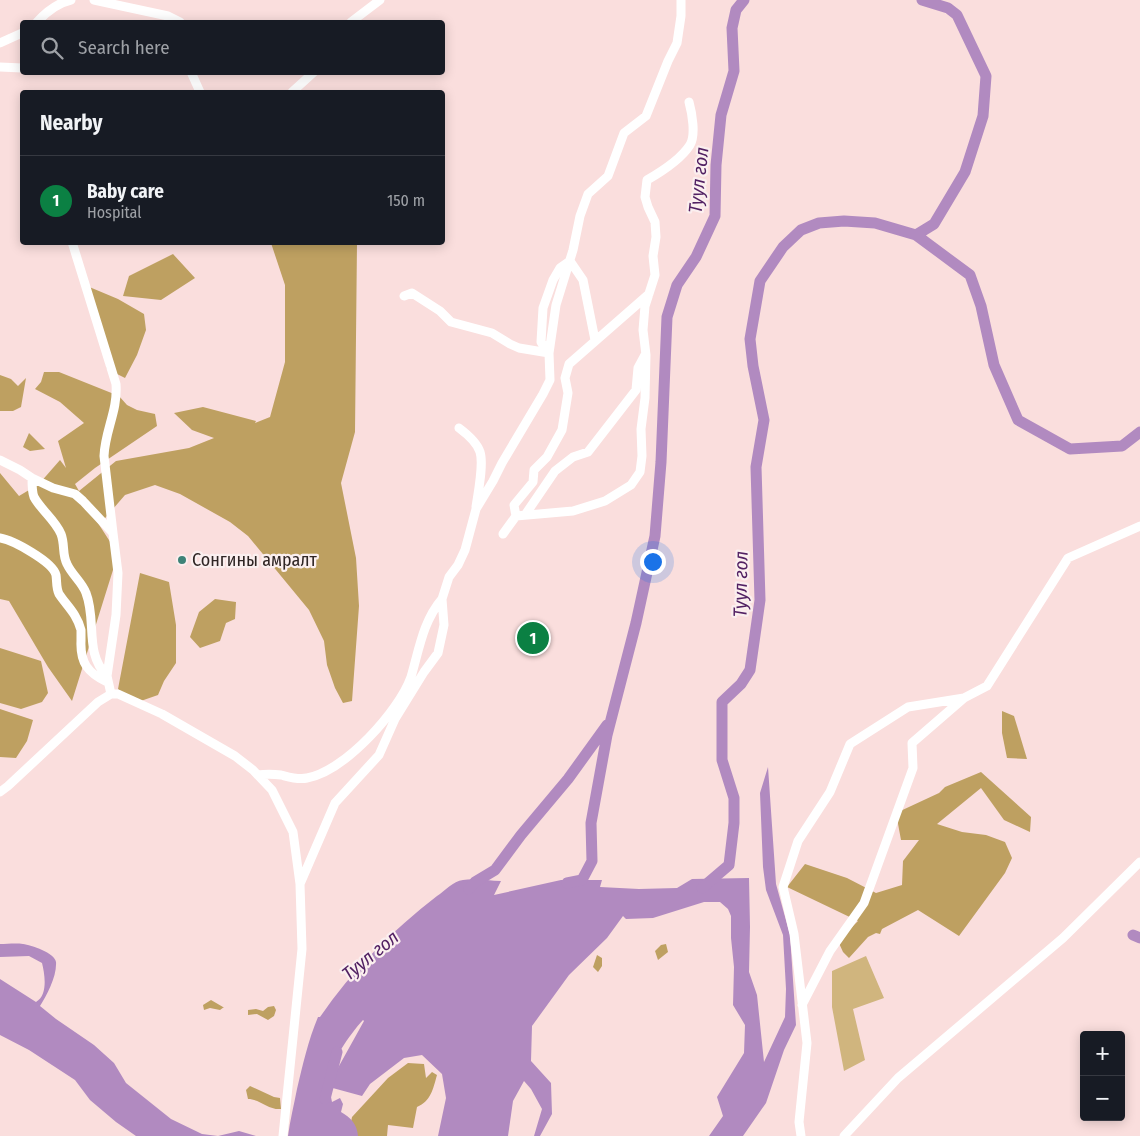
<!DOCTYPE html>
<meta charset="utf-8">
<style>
body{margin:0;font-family:"Fira Sans Condensed",sans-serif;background:#242831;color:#f1f3f6}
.controls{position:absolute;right:15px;bottom:15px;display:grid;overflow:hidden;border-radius:5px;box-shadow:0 2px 12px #0003}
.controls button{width:45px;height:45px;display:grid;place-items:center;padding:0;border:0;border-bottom:1px solid #363941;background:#171b24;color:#f1f3f6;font:25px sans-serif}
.you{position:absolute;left:652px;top:561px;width:18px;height:18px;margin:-12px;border:4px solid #fff;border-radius:50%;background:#1a73e8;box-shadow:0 0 0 8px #1a73e833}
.badge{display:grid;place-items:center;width:32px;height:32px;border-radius:50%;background:#0b8043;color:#fff;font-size:16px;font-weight:700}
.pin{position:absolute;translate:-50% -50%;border:2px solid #fff;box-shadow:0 1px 5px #0006}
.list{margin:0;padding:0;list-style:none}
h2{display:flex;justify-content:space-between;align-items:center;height:65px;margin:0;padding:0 20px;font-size:21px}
h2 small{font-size:16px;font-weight:400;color:#9ea1a6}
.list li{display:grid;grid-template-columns:32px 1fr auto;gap:15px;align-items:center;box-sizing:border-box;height:90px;padding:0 20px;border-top:1px solid #363941}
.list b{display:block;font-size:19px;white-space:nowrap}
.list p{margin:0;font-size:16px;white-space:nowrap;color:#9ea1a6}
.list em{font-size:16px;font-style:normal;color:#9ea1a6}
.icon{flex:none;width:28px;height:28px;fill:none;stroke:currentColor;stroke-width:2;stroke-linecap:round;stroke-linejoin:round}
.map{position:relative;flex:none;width:1140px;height:1136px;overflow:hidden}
.search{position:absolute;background:#171b24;box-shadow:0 2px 12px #0003;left:20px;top:20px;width:425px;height:55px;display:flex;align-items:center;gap:12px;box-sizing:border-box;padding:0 18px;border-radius:5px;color:#9ea1a6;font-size:19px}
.panel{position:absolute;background:#171b24;box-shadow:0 2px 12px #0003;left:20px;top:90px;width:425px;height:155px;border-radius:5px}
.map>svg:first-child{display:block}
.green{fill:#d0b57e}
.forest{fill:#bea061}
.water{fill:#b18ac0;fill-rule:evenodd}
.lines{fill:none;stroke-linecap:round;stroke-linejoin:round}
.river{stroke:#b18ac0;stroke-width:11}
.minor{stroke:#fff;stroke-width:9}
.poi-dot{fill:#3e8277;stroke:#fbefef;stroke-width:2}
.labels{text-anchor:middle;stroke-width:4.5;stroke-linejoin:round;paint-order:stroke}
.poi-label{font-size:18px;fill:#2f2524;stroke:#fbefef;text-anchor:start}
.water-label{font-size:19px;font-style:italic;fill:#522163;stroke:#fbefef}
</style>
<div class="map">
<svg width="1140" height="1136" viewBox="0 0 1140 1136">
<rect width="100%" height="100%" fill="#fadedd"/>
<path class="green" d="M866 956 884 998 853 1009 865 1060 844 1071 832 1007V971Z"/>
<path class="forest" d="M271 243H357L355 432 341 483 356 558 359 606 352 701 343 703 335 688 327 665 324 641 309 610 248 536 230 522 180 494 155 485 125 495 100 524 96 520 118 554 72 701 48 667 9 601 0 599V473L19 496 39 484 60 460 66 468 58 441 84 423 60 402 35 389 41 382 44 372H59L119 396 127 405 137 410 155 414 157 426 95 468 75 484 79 491 116 461 189 448 214 438 192 430 174 413 203 407 256 421 255 423 270 417 285 362V285Z
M173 254 195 278 161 300 123 296 129 276Z
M87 286 118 299 144 314 146 330 137 355 125 378 107 369Z
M0 375 11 379 18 386 26 378 21 407 13 411H0Z
M29 433 45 449 30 451 23 447Z
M140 573 169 582 176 625V663L164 681 158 695 135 703 118 689Z
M215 599 236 602 235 619 226 623 220 641 200 648 190 637 199 612Z
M0 648 41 661 48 693 42 702 21 709 0 703Z
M0 709 33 720 27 741 16 758 0 757Z
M1002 711 1014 716 1027 759 1007 758 1002 733Z
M981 772 1031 817 1030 832 1004 820 981 788 937 824 962 832 986 835 1005 842 1012 858 1005 873 959 936 918 910 882 929 880 934 876 933 868 937 849 958 843 952 838 941 858 921 787 887 805 864 847 878 876 893 902 885 903 861 919 840H901L896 813 939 793 945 787Z
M666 944 668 952 658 960 655 951 661 945Z
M597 955 602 958V966L598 972 593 967Z
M211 1000 223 1007H224L220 1010 210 1008 204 1010 203 1005Z
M274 1006 276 1010 274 1016 268 1020 257 1014 248 1015V1010L256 1009 263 1011 268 1007Z
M408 1063 424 1064 426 1078 432 1072 437 1075C433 1089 431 1101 417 1107L413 1128 388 1125 387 1136H348L352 1117 388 1078Z
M250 1086 274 1097 280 1098 281 1109C268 1110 260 1099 248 1099L246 1090Z"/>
<path class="water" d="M768 767 776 884 790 935 796 1025 784 1050 766 1103 743 1136H709L723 1116 717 1097 744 1053 745 1025 733 1005 734 967 731 938V916L728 909 720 902H704L653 918 626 919 623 916 607 938 569 975 532 1026 531 1061 551 1083 552 1114 540 1136H534L542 1109 531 1089 524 1081 513 1101 508 1136H438L446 1098 442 1074 422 1055 404 1058 370 1084 362 1096 329 1087 332 1102 340 1098 343 1104 341 1112C351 1118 357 1124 358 1136H288C290 1120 294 1105 297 1089 303 1064 308 1041 318 1017H320C352 970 393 930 437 896 445 891 453 881 463 880 475 878 489 881 501 881L494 895 561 880H602L600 887 639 889 677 888 692 879 749 878 750 927 749 972 757 995 764 1062 785 1017 786 989 783 935 766 890 763 867 760 793ZM363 1020 364 1021 329 1084C328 1065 350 1034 363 1020Z
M0 944C7 944 16 943 23 944 31 945 55 953 56 962 57 976 47 995 40 1006L56 1019 94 1045 114 1063 126 1083 171 1119 202 1134 218 1136 239 1131 256 1136H136L116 1122 90 1100 75 1080 29 1050 0 1035V979L36 1002C48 995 45 975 42 963L29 956 0 957Z"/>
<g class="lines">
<path class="river" d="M916 235 934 224 965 172 983 116 986 76 957 15 948 8 922 0
M567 883 582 880 592 861 591 823 607 735 636 623 655 536 661 462 667 317 677 285 696 257 715 216 716 165 721 115 734 71 732 28 736 10 744 0
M702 888 729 865 734 823V798L722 760V702L741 684 750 670 760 600 756 467 764 420 753 366 750 339 760 281 783 247 801 230 819 223 844 221 875 223 916 235 970 275 981 306 994 365 1018 420 1070 449 1122 446 1140 432
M469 889 475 882 495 870 521 835 568 779 607 725
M1133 935 1140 938
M325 1099 337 1052"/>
<path class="minor" d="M94 0 168 16 180 22
M37 22C47 11 57 3 71 0
M351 22 380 0
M0 43 22 33
M0 67 22 68
M191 72 200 92
M292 92 314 72
M72 242 116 384C118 411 105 430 104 456L113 533
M404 296 412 293 440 311 451 322 492 333 510 344 519 348 549 353
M549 353 541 342 543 308 553 280 560 268 570 261 583 280 595 340
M459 428C467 434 477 442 480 452 484 464 478 493 476 507
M0 460 20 470 32 478C32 484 32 492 34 497 41 510 55 520 61 534 65 544 62 555 67 564 72 575 82 582 86 593 97 621 84 653 107 676
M32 478 53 488 75 494 83 501 113 533 118 573 116 615 107 676 111 694
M525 515 555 471 573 457 588 452 636 390 638 368 645 355
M516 516 573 511 605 501 631 485 640 472 642 456 641 429 645 398 646 355 643 330 645 306 655 275 653 256 656 237 655 222 648 207 645 197 647 180C661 172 681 159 690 145 696 135 692 113 689 102
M503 534 516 516 514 505 533 482 534 470 547 457 562 430 568 393 565 378 569 364 649 294
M0 538C13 540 53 562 56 575 57 582 56 588 59 594 67 606 77 614 81 630 81 633 81 637 81 641 80 663 88 673 107 682
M258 775C265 774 273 774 281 775 289 777 298 780 307 778 345 771 399 711 411 677 419 650 423 621 442 599
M0 792 8 786 98 702 111 694H118L162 714 235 756 253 770 272 790 293 832 300 884 302 949 283 1136
M300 884 335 803 379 755 395 719 424 672 438 653 444 625 442 599 449 577 458 565 465 550 476 509 493 481 502 463 543 394 550 380 549 353 556 305 573 250 580 216 588 194 608 176 624 133 646 116 668 61 677 43 681 16V0
M802 1005 830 951 864 903 913 768 912 743 964 698
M801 1136 799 1122 807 1043 794 934 783 887 798 841 830 792 850 744 908 707 964 698 987 686 1068 558 1140 526
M844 1136 898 1078 1063 938 1140 862"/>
</g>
<circle class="poi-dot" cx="182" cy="560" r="5"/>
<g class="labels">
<g class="poi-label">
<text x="192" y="566">Сонгины амралт</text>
</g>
<g class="water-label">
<text transform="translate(698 180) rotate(-84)" y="7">Туул гол</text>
<text transform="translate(740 584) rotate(-89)" y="7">Туул гол</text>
<text transform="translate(370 955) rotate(-39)" y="7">Туул гол</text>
</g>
</g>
</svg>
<div class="controls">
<button>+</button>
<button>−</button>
</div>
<div class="you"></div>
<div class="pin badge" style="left:533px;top:638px">1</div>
<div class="search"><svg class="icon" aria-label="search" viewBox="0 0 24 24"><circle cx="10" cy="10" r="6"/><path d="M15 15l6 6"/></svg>Search here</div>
<section class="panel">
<h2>Nearby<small></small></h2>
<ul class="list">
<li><span class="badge">1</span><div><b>Baby care</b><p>Hospital</p></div><em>150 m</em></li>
</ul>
</section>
</div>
